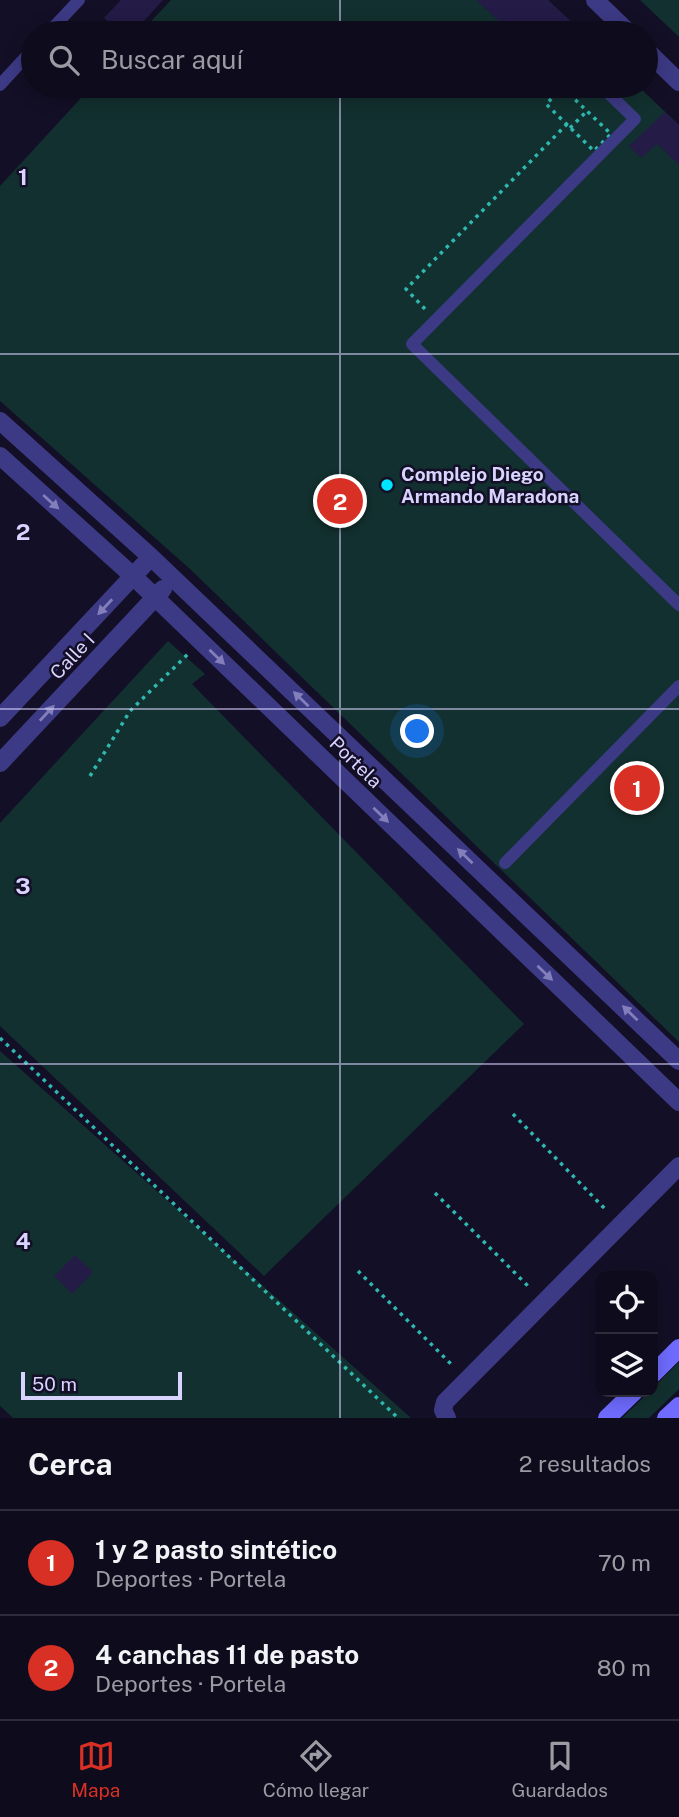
<!DOCTYPE html>
<html lang="es">
<meta charset="utf-8">
<style>
body{margin:0;font-family:"Public Sans",sans-serif;background:#171425;color:#f1f3f6}
.controls{position:absolute;right:21px;bottom:21px;display:grid;overflow:hidden;border-radius:14px;box-shadow:0 4px 18px #0003}
.controls button{width:63px;height:63px;display:grid;place-items:center;padding:0;border:0;border-bottom:2px solid #2e2b3b;background:#0e0b1c;color:#f1f3f6;font:35px sans-serif}
.scale{position:absolute;left:21px;bottom:18px;width:161px;box-sizing:border-box;padding-left:7px;border:4px solid #d9d4ff;border-top:0;font-size:19px;line-height:24px;white-space:nowrap;color:#d9d4ff;-webkit-text-stroke:5px #130f26;paint-order:stroke}
.you{position:absolute;left:418px;top:732px;width:24px;height:24px;margin:-18px;border:5px solid #fff;border-radius:50%;background:#1a73e8;box-shadow:0 0 0 10px #1a73e833}
.badge{display:grid;place-items:center;width:46px;height:46px;border-radius:50%;background:#d93025;color:#fff;font-size:23px;font-weight:700}
.pin{position:absolute;translate:-50% -50%;border:4px solid #fff;box-shadow:0 2px 7px #0006}
.list{margin:0;padding:0;list-style:none}
h2{display:flex;justify-content:space-between;align-items:center;height:91px;margin:0;padding:0 28px;font-size:30px}
h2 small{font-size:23px;font-weight:400;color:#9b9ba3}
.list li{display:grid;grid-template-columns:46px 1fr auto;gap:21px;align-items:center;box-sizing:border-box;height:105px;padding:0 28px;border-top:2px solid #2e2b3b}
.list b{display:block;font-size:26px;white-space:nowrap}
.list p{margin:0;font-size:23px;white-space:nowrap;color:#9b9ba3}
.list em{font-size:23px;font-style:normal;color:#9b9ba3}
.icon{flex:none;width:38px;height:38px;fill:none;stroke:currentColor;stroke-width:2;stroke-linecap:round;stroke-linejoin:round}
.map{position:relative;flex:none;width:679px;height:1418px;overflow:hidden}
.search{position:absolute;background:#0e0b1c;box-shadow:0 4px 18px #0003;left:21px;right:21px;top:21px;height:77px;display:flex;align-items:center;gap:18px;box-sizing:border-box;padding:0 24px;border-radius:38px;color:#9b9ba3;font-size:26px}
.sheet{height:301px;background:#0e0b1c}
nav{display:flex;justify-content:space-around;align-items:center;box-sizing:border-box;height:98px;border-top:2px solid #2e2b3b;background:#0e0b1c;font-size:19px;color:#9b9ba3}
nav a{display:grid;justify-items:center;gap:4px}
nav .on{color:#d93025}
.map>svg:first-child{display:block}
.green{fill:#12302f}
.building{fill:#241b47}
.lines{fill:none;stroke-linecap:round;stroke-linejoin:round}
.path{stroke:#2fb8b0;stroke-width:3.5;stroke-dasharray:3.5 5;stroke-linecap:butt}
.service{stroke:#3d3a85;stroke-width:12}
.minor{stroke:#3d3a85;stroke-width:18}
.tertiary{stroke:#3d3a85;stroke-width:18}
.secondary{stroke:#6f6bff;stroke-width:18}
.oneway{fill:#837fbc}
.grid{fill:none;stroke:#d9d4ff;stroke-width:2;stroke-opacity:0.55}
.poi-dot{fill:#00e5ff;stroke:#130f26;stroke-width:2.5}
.labels{text-anchor:middle;stroke-width:5;stroke-linejoin:round;paint-order:stroke}
.poi-label{font-size:19px;font-weight:bold;fill:#d9d4ff;stroke:#130f26;text-anchor:start}
.street-label{font-size:19px;fill:#d9d4ff;stroke:#130f26}
.grid-label{font-size:23px;text-anchor:middle;font-weight:bold;fill:#d9d4ff;stroke:#130f26;stroke-width:5;stroke-linejoin:round;paint-order:stroke}
</style>
<div class="map">
<svg width="679" height="1418" viewBox="0 0 679 1418">
<rect width="100%" height="100%" fill="#130f26"/>
<path class="green" d="M171 0H548L583 33H140Z
M640 0H679V37Z
M92 86H638L679 125V1042L190 569 0 401V186Z
M168 641 205 674 192 684 524 1024 264 1276 0 1026V823Z
M0 1051 411 1418H13L0 1406Z
M679 1362V1389L649 1418H622L649 1392H653V1388Z"/>
<path class="building" d="M121 0H163L133 33H121L104 18Z
M476 0H548L583 33H512Z
M665 112 679 125V165L657 144 641 158 629 146Z
M75 1255 93 1272 72 1294 54 1276Z"/>
<g class="lines">
<path class="path" d="M563 88 611 134 594 151 546 104Z
M570 128 587 111
M425 309 406 289 567 124
M90 776 130 711 189 653
M0 1038 398 1418
M513 1114 607 1211
M435 1193 530 1288
M358 1271 453 1366"/>
<path class="service" d="M48 33 79 0
M0 85 33 49
M601 86 635 119 412 344 679 605
M505 863 679 686"/>
<path class="minor" d="M0 421 151 557 679 1061
M0 456 133 576 679 1102
M0 718 151 557
M0 763 163 589
M447 1418 443 1410 445 1402 679 1166"/>
<path class="tertiary" d="M595 0 629 33
M646 50 679 82"/>
<path class="secondary" d="M653 1374 679 1348
M607 1418 634 1392
M666 1418 679 1406"/>
</g>
<defs><path id="oneway-solid" d="M-6-.8H1V-3.2L6.5 0L1 3.2V.8H-6Z" transform="scale(1.75)"/></defs>
<g class="oneway">
<use href="#oneway-solid" transform="translate(51 502) rotate(42)"/>
<use href="#oneway-solid" transform="translate(105 607) rotate(133)"/>
<use href="#oneway-solid" transform="translate(217 657) rotate(44)"/>
<use href="#oneway-solid" transform="translate(301 699) rotate(-136)"/>
<use href="#oneway-solid" transform="translate(47 713) rotate(-47)"/>
<use href="#oneway-solid" transform="translate(381 815) rotate(44)"/>
<use href="#oneway-solid" transform="translate(465 856) rotate(-136)"/>
<use href="#oneway-solid" transform="translate(545 973) rotate(44)"/>
<use href="#oneway-solid" transform="translate(630 1013) rotate(-136)"/>
</g>
<path class="grid" d="M340 0V33M340 86V1418M0 354H679M0 709H679M0 1064H679"/>
<circle class="poi-dot" cx="387" cy="485" r="7"/>
<g class="labels">
<g class="poi-label">
<text x="401" y="481">Complejo Diego<tspan x="401" dy="22">Armando Maradona</tspan></text>
</g>
<g class="street-label">
<text transform="translate(72 656) rotate(-47)" y="7">Calle I</text>
<text transform="translate(356 762) rotate(44)" y="7">Portela</text>
</g>
</g>
<g class="grid-label">
<text x="23" y="185">1</text>
<text x="23" y="540">2</text>
<text x="23" y="894">3</text>
<text x="23" y="1249">4</text>
</g>
</svg>
<div class="controls">
<button><svg class="icon" aria-label="locate" viewBox="0 0 24 24"><circle cx="12" cy="12" r="6"/><path d="M12 2v4M12 18v4M2 12h4M18 12h4"/></svg></button>
<button><svg class="icon" aria-label="layers" viewBox="0 0 24 24"><path d="M12 4l9 5-9 5-9-5zM3 14l9 5 9-5"/></svg></button>
</div>
<div class="scale">50 m</div>
<div class="you"></div>
<div class="pin badge" style="left:637px;top:788px">1</div>
<div class="pin badge" style="left:340px;top:501px">2</div>
<div class="search"><svg class="icon" aria-label="search" viewBox="0 0 24 24"><circle cx="10" cy="10" r="6"/><path d="M15 15l6 6"/></svg>Buscar aquí</div>
</div>
<section class="sheet">
<h2>Cerca<small>2 resultados</small></h2>
<ul class="list">
<li><span class="badge">1</span><div><b>1 y 2 pasto sintético</b><p>Deportes · Portela</p></div><em>70 m</em></li>
<li><span class="badge">2</span><div><b>4 canchas 11 de pasto</b><p>Deportes · Portela</p></div><em>80 m</em></li>
</ul>
</section>
<nav>
<a class="on"><svg class="icon" aria-label="map" viewBox="0 0 24 24"><path d="M3 6l6-2 6 2 6-2v14l-6 2-6-2-6 2zM9 4v14M15 6v14"/></svg>Mapa</a>
<a><svg class="icon" aria-label="directions" viewBox="0 0 24 24"><path d="M12 3l9 9-9 9-9-9zM9 14v-3h6M13 9l2 2-2 2"/></svg>Cómo llegar</a>
<a><svg class="icon" aria-label="saved" viewBox="0 0 24 24"><path d="M7 4h10v16l-5-4-5 4z"/></svg>Guardados</a>
</nav>
